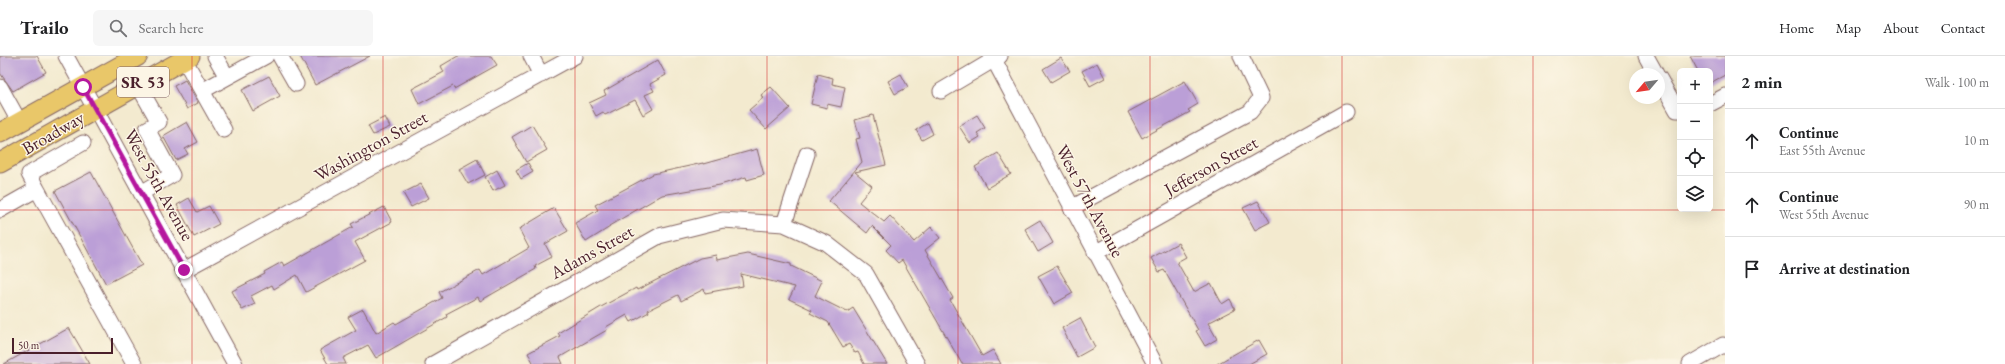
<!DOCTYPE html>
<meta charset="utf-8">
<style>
body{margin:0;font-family:"EB Garamond",serif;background:#f6f6f6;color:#202124}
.controls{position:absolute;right:12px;top:12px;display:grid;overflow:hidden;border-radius:6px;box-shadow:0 4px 16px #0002}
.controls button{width:36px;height:36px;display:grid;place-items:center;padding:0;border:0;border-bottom:1px solid #e0e0e0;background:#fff;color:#202124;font:20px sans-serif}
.compass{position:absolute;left:1629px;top:12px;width:36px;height:36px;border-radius:50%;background:#fff;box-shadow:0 4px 16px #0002;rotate:241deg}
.scale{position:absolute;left:12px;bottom:10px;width:101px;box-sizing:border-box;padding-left:4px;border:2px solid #4a1f2b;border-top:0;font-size:11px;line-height:14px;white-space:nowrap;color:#4a1f2b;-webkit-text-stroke:3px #fcf5e5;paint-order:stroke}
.stop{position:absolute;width:12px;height:12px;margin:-9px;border:3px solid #b5179e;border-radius:50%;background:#fff}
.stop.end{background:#b5179e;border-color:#fff;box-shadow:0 1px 4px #0008}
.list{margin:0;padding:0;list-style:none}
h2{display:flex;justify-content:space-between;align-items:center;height:52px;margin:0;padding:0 16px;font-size:17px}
h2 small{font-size:13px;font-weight:400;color:#757577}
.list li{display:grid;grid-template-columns:26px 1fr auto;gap:12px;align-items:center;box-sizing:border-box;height:64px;padding:0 16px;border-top:1px solid #e0e0e0}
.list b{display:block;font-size:15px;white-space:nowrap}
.list p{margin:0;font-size:13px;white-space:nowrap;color:#757577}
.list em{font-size:13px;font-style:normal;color:#757577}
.icon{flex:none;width:22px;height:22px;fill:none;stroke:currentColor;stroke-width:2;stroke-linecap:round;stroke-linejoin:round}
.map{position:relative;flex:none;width:1725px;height:308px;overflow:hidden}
header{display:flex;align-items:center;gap:24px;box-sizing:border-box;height:56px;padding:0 20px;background:#fff;border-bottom:1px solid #e0e0e0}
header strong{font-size:19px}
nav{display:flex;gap:22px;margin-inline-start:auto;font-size:14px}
.search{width:280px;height:36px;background:#f6f6f6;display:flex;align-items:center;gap:10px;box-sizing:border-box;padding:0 14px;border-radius:6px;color:#757577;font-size:15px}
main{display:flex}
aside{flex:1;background:#fff}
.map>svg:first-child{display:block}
.building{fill:#bb9fd7}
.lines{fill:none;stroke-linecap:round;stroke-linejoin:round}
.minor-casing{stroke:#856664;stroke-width:17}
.major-casing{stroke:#856664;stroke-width:21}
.minor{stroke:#fff;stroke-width:15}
.major{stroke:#e9c769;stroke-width:19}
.route{stroke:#b5179e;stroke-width:5}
.grid{fill:none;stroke:#d62828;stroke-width:1;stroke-opacity:0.55}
.labels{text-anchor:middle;stroke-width:3;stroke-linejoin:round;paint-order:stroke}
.shield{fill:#fcf5e5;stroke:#7f5f63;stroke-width:1}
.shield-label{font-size:17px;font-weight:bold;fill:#4a1f2b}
.street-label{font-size:18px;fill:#4a1f2b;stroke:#fcf5e5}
</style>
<header>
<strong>Trailo</strong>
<div class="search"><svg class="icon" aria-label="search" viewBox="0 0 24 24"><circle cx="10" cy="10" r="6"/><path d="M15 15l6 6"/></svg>Search here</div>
<nav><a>Home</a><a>Map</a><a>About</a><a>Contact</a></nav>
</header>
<main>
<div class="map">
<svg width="1725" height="308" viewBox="0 0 1725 308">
<rect width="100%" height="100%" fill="#fcf5e5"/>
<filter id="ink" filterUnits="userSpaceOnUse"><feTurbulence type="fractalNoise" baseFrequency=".025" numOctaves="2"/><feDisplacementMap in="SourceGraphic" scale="8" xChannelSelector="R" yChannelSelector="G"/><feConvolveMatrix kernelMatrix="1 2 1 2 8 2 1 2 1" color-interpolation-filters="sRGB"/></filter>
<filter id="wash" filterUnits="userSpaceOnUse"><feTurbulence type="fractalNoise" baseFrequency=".012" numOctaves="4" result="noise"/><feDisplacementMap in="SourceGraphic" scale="16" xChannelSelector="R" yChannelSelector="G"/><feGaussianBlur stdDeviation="0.9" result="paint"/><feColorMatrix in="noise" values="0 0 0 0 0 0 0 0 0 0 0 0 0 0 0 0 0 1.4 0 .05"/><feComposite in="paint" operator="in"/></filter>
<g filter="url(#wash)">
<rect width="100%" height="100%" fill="#f3eacf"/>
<g id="blocks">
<path class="building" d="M0 0H37L46 16 13 35 0 17Z
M300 0H370L315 29Z
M458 0H491L497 9 454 33 453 30 419 48 412 33 444 16 441 10Z
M1690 0H1725V19L1710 27V15H1698Z
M1061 2 1070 15 1051 26 1043 13Z
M658 4 666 19 650 28 654 35 645 39 653 53 643 59 635 44 605 59 603 56 596 60 589 47 606 39 604 35Z
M1097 7 1105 22 1090 30 1082 15Z
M818 18 833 22 832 28 845 31 841 51 827 48V52L811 48Z
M901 18 908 31 895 38 888 25Z
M269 20 280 40 253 55 242 34Z
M185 24 198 47 187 53 174 30Z
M1185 25 1198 48 1188 54 1190 56 1142 82 1128 56Z
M771 31 790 52 766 73 749 54 763 42 761 39Z
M873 59 886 109 855 116 872 130 859 146 884 166 890 160 914 186 931 171 940 182 925 194 953 242 950 244 982 300 993 294 1001 308H962L902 204 898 207 886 194 891 189 872 170 867 177 829 145 862 106 856 83 860 82 855 64Z
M977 59 985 72 977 77 980 81 970 87 959 70Z
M385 61 390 71 373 79 368 70Z
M187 66 198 86 185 93 188 98 176 104 163 80Z
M928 67 933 78 922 84 916 74Z
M532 69 547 94 526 106 512 81Z
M757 93 764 119 747 124 746 121 720 129 662 139 609 170 610 171 586 186 575 167 598 154 595 149 653 118 703 107V108Z
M998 97 1011 118 987 132 975 111Z
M477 103 485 119 468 128 459 113Z
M528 107 533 116 521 123 516 114Z
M497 114 505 129 493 135 485 121Z
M91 116 142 209 106 228 55 135Z
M421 128 429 142 411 151 403 137Z
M189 142 197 156 209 150 219 168 194 181 177 149Z
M1258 145 1270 166 1255 174 1243 152Z
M384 151 392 166 355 186 365 204 306 236 297 219 274 233 272 229 251 240 255 248 242 254 232 235 265 218 264 216 282 206 284 210 353 171 351 168Z
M554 152 568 175 545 188 552 201 535 210 536 213 480 245 478 241 446 258 447 261 376 302 368 289 343 302 346 308H328L320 294 356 274 348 261 363 253 376 277 394 266 396 268 442 242 439 236 480 214 483 219 529 192 519 173Z
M1040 164 1053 187 1038 196 1025 173Z
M1178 187 1186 201 1177 206 1194 236 1211 227 1222 248 1230 243 1235 253 1208 267 1217 283 1205 290 1196 275 1198 274 1164 214 1159 216 1151 202Z
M748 198 791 208V210L822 225 815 240 847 256 853 252 887 308H864L858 296 855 297 849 288 843 291 828 266 810 257 812 254 789 243 795 231 741 218 743 230 705 237 704 233 681 245 678 239 648 254 649 256 631 266 627 259 606 271 607 274 560 301 563 308H534L528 297 560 280 558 277 601 251 636 232 637 234 700 202 716 199 717 204Z
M1057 210 1073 237 1054 248 1038 220Z
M1080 262 1095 291 1077 301 1062 272Z
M69 272 90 308H4Z
M1259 284 1267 298 1249 308H1217Z"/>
</g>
</g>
<g filter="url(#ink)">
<use href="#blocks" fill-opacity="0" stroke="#856664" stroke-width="1"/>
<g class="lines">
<g class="minor-casing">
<path id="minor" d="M66 0 235 308
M215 0 227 21
M280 0 296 28
M531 0 541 19
M992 0 1155 308
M1646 0 1656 18
M184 3 224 74
M1659 22 1677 54H1680
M138 29 159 66 147 73 172 119 141 137
M0 31 20 67
M202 35 266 0
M941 35 1000 0
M1710 48 1725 40
M37 133 134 308
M1071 152 1250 56 1261 42 1241 0
M0 154 37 133 29 118 83 87
M784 168 807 98
M1095 197 1346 56
M184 214 575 0
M433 308 659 180 723 164 784 168 826 187 866 218 917 308
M1690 308 1723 289 1725 290"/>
</g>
<g class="major-casing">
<path id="major" d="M0 77 138 0
M0 107 190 0"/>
</g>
<use href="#minor" class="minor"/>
<use href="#major" class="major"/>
</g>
</g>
<g class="lines" filter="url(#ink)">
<path class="route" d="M83 31 184 214"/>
</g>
<path class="grid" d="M192 0V308M383 0V308M575 0V308M767 0V308M958 0V308M1150 0V308M1342 0V308M1533 0V308M0 154H1725"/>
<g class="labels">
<rect class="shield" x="117" y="11" width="52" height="30" rx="3"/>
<g class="shield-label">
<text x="143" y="32">SR 53</text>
</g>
<g class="street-label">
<text transform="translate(53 77) rotate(-30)" y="6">Broadway</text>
<text transform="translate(371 90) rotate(-29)" y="6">Washington Street</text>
<text transform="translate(1211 110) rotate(-29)" y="6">Jefferson Street</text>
<text transform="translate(159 129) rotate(61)" y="6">West 55th Avenue</text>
<text transform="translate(1090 145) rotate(62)" y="6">West 57th Avenue</text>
<text transform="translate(592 196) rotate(-29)" y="6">Adams Street</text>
</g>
</g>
</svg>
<div class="controls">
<button>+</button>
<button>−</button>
<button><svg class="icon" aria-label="locate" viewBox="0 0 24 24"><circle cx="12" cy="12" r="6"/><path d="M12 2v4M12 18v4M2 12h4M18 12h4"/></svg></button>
<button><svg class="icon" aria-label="layers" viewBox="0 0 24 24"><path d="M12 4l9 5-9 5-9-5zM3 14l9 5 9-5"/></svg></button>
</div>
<svg class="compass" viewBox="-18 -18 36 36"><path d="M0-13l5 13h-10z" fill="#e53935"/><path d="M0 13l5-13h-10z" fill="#757577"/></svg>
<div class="scale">50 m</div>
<div class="stop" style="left:83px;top:31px"></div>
<div class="stop end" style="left:184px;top:214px"></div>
</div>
<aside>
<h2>2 min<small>Walk · 100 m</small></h2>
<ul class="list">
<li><svg class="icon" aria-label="ahead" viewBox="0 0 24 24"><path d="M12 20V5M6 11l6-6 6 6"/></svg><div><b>Continue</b><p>East 55th Avenue</p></div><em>10 m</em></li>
<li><svg class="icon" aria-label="ahead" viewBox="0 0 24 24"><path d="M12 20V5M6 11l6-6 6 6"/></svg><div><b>Continue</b><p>West 55th Avenue</p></div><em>90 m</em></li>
<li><svg class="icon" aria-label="arrive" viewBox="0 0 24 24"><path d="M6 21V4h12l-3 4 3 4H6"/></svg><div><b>Arrive at destination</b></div></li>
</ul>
</aside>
</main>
